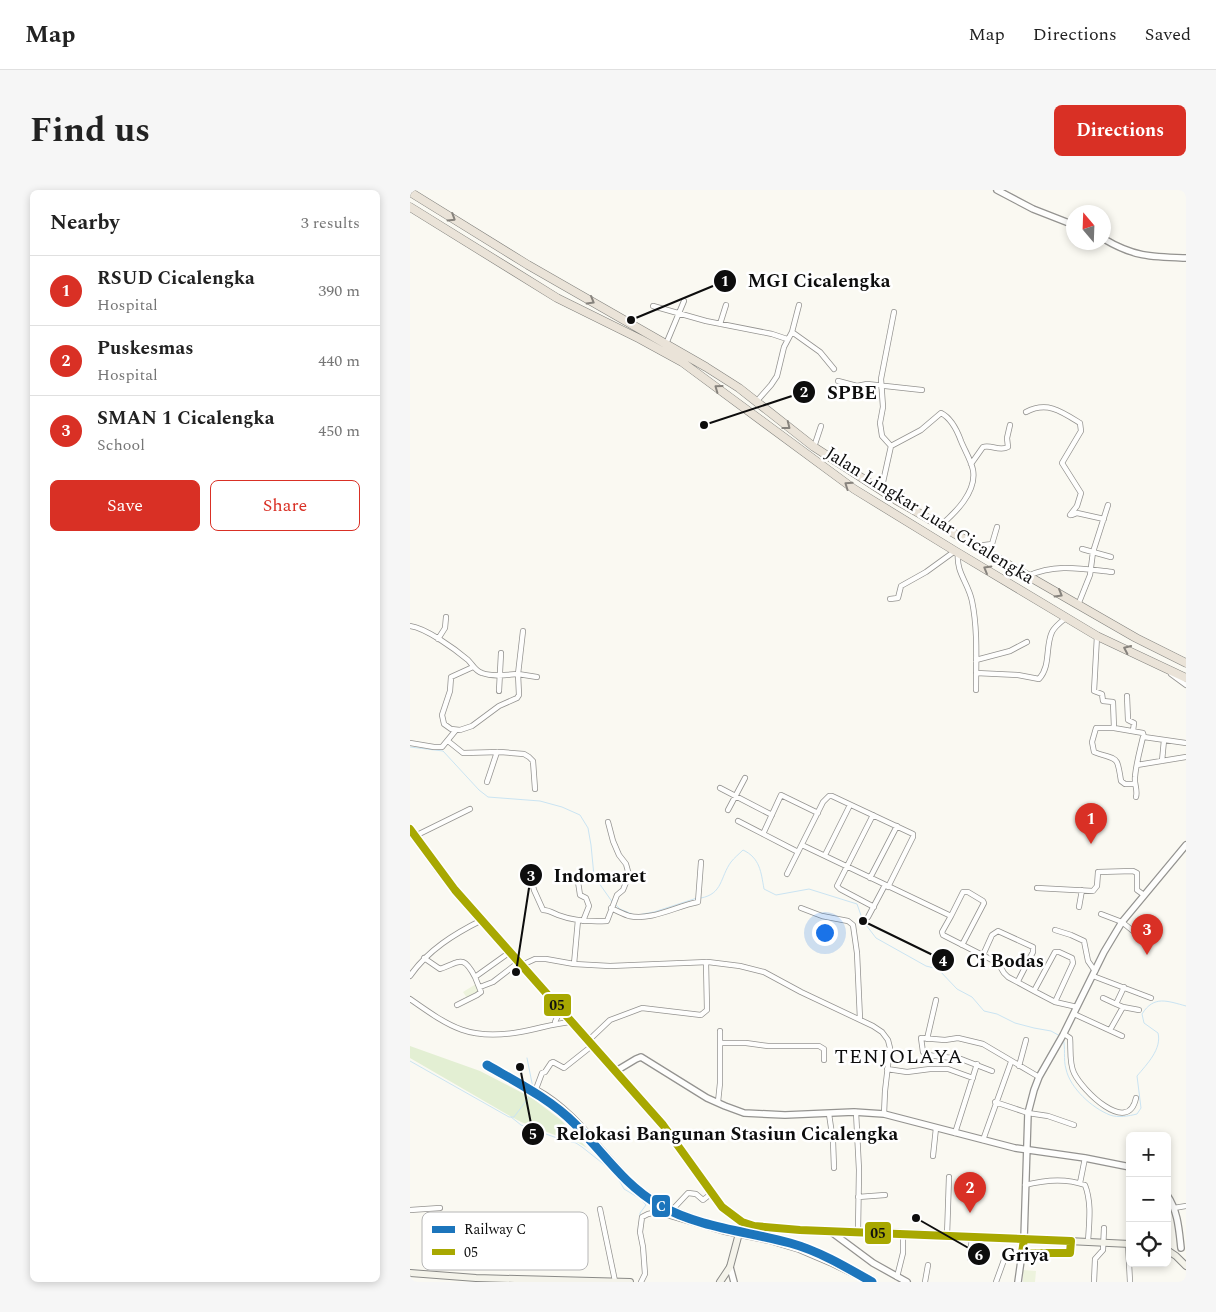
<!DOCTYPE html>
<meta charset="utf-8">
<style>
body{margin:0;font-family:Spectral,serif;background:#f6f6f6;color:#222}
.controls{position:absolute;right:15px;bottom:15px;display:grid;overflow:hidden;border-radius:8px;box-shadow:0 2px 8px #0003}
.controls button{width:45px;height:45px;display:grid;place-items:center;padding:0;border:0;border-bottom:1px solid #e0e0e0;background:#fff;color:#222;font:25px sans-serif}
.compass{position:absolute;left:656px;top:15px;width:45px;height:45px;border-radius:50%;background:#fff;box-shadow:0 2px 8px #0003;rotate:341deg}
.you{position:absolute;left:414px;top:742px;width:18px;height:18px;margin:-12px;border:4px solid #fff;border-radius:50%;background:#1a73e8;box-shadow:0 0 0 8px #1a73e833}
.badge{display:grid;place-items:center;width:32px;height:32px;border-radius:50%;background:#d93025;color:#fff;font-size:16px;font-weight:700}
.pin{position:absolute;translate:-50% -41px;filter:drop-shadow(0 1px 2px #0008)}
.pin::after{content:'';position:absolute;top:26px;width:18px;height:15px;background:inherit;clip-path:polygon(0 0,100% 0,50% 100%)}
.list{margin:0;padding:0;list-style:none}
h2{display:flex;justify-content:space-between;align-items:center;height:65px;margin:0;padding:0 20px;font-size:21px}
h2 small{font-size:16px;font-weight:400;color:#767676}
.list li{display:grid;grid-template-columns:32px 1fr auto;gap:15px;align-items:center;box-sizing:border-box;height:70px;padding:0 20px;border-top:1px solid #e0e0e0}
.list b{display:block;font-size:19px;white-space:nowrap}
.list p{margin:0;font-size:16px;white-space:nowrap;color:#767676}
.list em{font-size:16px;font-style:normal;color:#767676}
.actions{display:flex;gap:10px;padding:15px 20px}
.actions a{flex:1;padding:11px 0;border:1px solid #d93025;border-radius:8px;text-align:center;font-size:18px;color:#d93025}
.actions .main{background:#d93025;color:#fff}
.icon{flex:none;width:28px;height:28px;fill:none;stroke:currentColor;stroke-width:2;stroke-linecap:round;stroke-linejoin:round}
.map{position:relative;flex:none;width:776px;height:1092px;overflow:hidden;border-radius:8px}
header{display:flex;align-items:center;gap:30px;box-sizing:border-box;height:70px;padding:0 25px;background:#fff;border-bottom:1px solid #e0e0e0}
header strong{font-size:24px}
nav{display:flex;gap:28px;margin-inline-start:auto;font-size:18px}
.intro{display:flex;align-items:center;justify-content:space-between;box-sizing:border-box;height:120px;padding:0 30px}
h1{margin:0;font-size:35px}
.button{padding:12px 22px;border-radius:8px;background:#d93025;color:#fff;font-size:18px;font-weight:700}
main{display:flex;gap:30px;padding:0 30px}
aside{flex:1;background:#fff;border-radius:8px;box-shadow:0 2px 8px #0003}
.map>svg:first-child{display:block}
.green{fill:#e3efd3}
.pitch{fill:#edf3dd}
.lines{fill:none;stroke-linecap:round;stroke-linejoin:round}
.stream{stroke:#cae4f2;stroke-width:1}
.minor-casing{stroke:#949390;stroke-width:6}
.tertiary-casing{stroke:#949390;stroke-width:8}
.secondary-casing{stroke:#8a8a87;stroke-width:8}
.trunk-casing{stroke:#81817d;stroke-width:9}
.minor{stroke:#fefefd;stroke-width:4.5}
.tertiary{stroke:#fefefd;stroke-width:5.5}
.secondary{stroke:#f4f3ea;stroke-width:6}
.trunk{stroke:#eae3d8;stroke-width:8}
.bus-1-casing{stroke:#fff;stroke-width:11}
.bus-1{stroke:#a8a801;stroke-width:8}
.rail-1-casing{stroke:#fff;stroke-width:12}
.rail-1{stroke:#1c75bc;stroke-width:9}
.oneway{stroke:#87837d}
.labels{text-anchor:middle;stroke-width:5;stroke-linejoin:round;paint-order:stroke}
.street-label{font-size:18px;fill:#0d0d0d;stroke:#fff}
.quarter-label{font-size:20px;letter-spacing:1px;fill:#0d0d0d;stroke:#fff}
.key{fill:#fff;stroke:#b6b6b6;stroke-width:1}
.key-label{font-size:14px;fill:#0d0d0d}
.leader{fill:none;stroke:#0d0d0d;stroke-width:2}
.callout-dot{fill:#0d0d0d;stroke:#fff;stroke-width:2}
.mark-label{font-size:15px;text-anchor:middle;font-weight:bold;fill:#fff}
.callout-label{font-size:19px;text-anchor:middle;font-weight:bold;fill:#0d0d0d;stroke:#fff;stroke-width:5;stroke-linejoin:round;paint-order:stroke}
.line-badge{stroke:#fff;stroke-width:2}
.badge-label{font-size:14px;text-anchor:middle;font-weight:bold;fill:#fff}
.pale-badge-label{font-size:14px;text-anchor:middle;font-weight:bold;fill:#111}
</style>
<header>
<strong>Map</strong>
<nav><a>Map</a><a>Directions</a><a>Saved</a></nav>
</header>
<div class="intro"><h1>Find us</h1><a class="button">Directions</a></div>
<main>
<aside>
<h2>Nearby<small>3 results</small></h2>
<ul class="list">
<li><span class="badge">1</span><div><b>RSUD Cicalengka</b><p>Hospital</p></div><em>390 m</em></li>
<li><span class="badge">2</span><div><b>Puskesmas</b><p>Hospital</p></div><em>440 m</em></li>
<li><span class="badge">3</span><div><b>SMAN 1 Cicalengka</b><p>School</p></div><em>450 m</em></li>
</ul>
<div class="actions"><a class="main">Save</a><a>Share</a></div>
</aside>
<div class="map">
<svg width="776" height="1092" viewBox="0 0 776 1092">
<rect width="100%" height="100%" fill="#faf9f2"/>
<path class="green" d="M0 856 70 881 122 908 151 930 177 958 162 949 150 947 111 932 100 926 0 868Z"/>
<path class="pitch" d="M66 794 70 800 57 808 53 802Z
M613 1080 626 1081 625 1092H613Z"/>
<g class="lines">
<path class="stream" d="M0 557 33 561 69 600 78 607 130 611 152 617 170 625 178 638 181 655 184 686 203 713
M291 708C313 704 310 687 321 672 324 668 329 664 333 660 350 668 351 682 354 699L366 705 399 699 447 714 453 731 466 748 516 776 528 779 547 799 562 807 574 821 587 824 605 833 624 838 641 841 650 846
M206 715 210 719 222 724
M228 725 244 722 287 708
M653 848C656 858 653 869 656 879 660 898 682 918 700 925 708 928 719 926 727 924L731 918 727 886C737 874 752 859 748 843L734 833 732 824C744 805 757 811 776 816
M117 868 123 898
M0 871 99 927H104L119 907
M101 927 111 935 147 948 166 953 172 957 196 976 209 990 214 999 231 1009 236 1015 230 1023V1027"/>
<g class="minor-casing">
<path id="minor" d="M243 116 296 131 362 144 377 149
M310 134 316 115
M382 142 410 162 424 179
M256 154 274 111
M428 191 447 196 457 194 512 200
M346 212 361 195 367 186 374 157 382 142 389 115
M616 222C637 211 651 221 670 233L671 241 652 273 671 303 667 316 660 325
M481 256 511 240 531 223C541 228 547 240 551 251 555 261 561 270 563 280 567 302 545 323 530 336
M481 256 472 246 470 233 473 217 471 189 484 122
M404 257 411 236
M561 274 573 257C581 254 589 262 598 257L597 248 600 235
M471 301 481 256
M491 301 492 313
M662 325 667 323 694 329
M567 356 582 354 587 337
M672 359 701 367
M548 363C546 383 558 392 562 411 568 440 566 471 566 500
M618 386C646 373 673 379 702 382
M480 409 488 408 491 396 516 382 545 361
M668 415 680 385 683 362 698 315
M0 436C16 438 45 459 58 470 63 475 65 481 72 483 83 487 97 485 108 484L113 441
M687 446 684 501 692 504 693 511 703 512 704 538
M28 449 35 438 36 427
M566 470 600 461 617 452
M63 477 41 487 40 501 32 525 34 534 41 539 50 540 62 536 89 516 107 508 109 505 108 484 127 487
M566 483 608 485 629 489C641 476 635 457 642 442 645 436 652 431 657 427
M761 484 776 495
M89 501 91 463
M717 506 718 530 724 533 723 541
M38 551 53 563 90 562 114 564 119 567 123 571 125 599
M0 553 24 557H32L46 540
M752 571 754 550
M727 575 776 567
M77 592 87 562
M724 594H715L711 591C707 564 708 571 684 562L682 552 686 538H704L733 543 734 547 776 553
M310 598 362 625
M726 607C728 600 724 594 725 587 726 574 730 560 733 547
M318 620 335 588
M463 625 427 696 430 699 464 717
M328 631 388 662
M353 644 371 605 408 623
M5 646 60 619
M392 655 541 726 532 742 533 745 588 773 594 783 598 787 624 801 645 812 667 817
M415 665 440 615
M377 684 413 612 419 606H422L503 644V647L478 697
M167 685 170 705 176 708 179 716 173 731
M121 688 124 700 133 720C139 720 143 723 148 725 164 731 180 732 197 731L207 705 213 700 219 685 216 674 209 665 203 651 198 632
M460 688 487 636
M627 698 683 701 687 696 688 682 723 681 727 683V700L734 705
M669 717 672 700
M201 718C207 721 213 724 219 726 242 731 266 716 288 712L291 672
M391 718 412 726 438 731 443 735 447 763 450 829
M691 724 712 732 723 741
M541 726 553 702H558L573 711 574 713 552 755
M458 727 475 695
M645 740 661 745 674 751 678 771 685 781
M573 765 582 745 588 741 623 757V762L608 791
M14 768 30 779C50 772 53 764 65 787
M164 774 168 730
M112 775 125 769H136L164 774 200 776 298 772 330 776 354 782 391 802 463 836 472 842 478 850 480 858 475 901 474 924
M0 786C18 760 44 744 72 730
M683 786 741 808
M70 797 83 792 109 772
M714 797 706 814 713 817 729 820
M624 801 645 762H649L662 768 663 773 645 812
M693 808 706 814
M0 809C40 837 59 851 110 842 129 839 143 833 163 832
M47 815 67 805 71 802 65 787 100 762
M664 824 712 846
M145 832 151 819
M700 840 713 817
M654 844 660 848C661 859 659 873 664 883 672 900 718 946 726 908
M517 849 526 810
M179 850 200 830 232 818 291 825 297 820 296 772
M310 853H336L358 856H409L414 859V870
M183 855 154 878 143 872 141 873 135 882 132 883 126 899C167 921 189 960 221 991 251 1020 291 1031 330 1040
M609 876 616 850
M477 879 497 882 520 879H538L563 888
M582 881 551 869 517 865 513 862 511 848 535 850 548 848 573 854 629 887
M308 912 310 893V841
M585 912 618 923 638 926 664 935
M446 922 449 980 448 1042
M419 924 423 951 424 978
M545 943 567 874
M573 950 601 872
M523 966 526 938
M670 993 675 968
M615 995C634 990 656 988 675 995 682 1013 679 1033 678 1052
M448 1007 475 1005
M764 1018 776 1016
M190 1019 205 1091
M263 1019 278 1003 286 1004 293 1010 302 1003
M0 1020 30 1018
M537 1046 539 987
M718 1054 720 1092
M560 1068 562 1047
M487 1087 493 1063V1043
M231 1092 235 1084 233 1057 230 1042 232 1027 238 1024 247 1022 315 1042 359 1051 389 1060 422 1074 459 1092
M515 1092 518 1075
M586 1092 594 1070
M684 1092 685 1069 693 1060 694 1038"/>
</g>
<g class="tertiary-casing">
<path id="tertiary" d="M587 0 623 19 664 35
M694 49C724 67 742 67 776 68
M206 881 226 869 231 867 297 908 315 916 334 923 375 925 444 922 474 924 605 958 675 968 720 977
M757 1005C768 1021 769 1040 771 1058
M420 1041 463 1073 497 1092
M320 1077 324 1092
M608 1092 614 1049 618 923 624 900 629 887 653 845 694 762 712 732 776 655"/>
</g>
<g class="secondary-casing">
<path id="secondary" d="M0 639 28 679 45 700 253 935 312 1017 332 1032 344 1036 390 1040 493 1043 720 1054
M757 1060 766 1066 776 1076
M0 1083 66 1088 220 1092
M310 1092 320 1077 332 1032"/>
</g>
<g class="trunk-casing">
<path id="trunk" d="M0 2 118 75 296 177 329 198 404 257 486 310 726 448 776 473
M0 17 147 108 230 149 272 172 444 299 545 361 687 446 776 488"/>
</g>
<use href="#minor" class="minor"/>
<use href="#tertiary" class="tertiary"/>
<use href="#secondary" class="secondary"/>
<use href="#trunk" class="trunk"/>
<g class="bus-1-casing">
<path id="bus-1" d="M0 639 45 700 253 935 312 1017 332 1032 344 1036 390 1040 661 1051 660 1063H612L614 1049"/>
</g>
<use href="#bus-1" class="bus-1"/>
<g class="rail-1-casing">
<path id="rail-1" d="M77 875C108 893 140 909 165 934 193 962 214 995 249 1015 290 1038 336 1041 380 1053 409 1061 436 1077 462 1092"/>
</g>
<use href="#rail-1" class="rail-1"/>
</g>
<defs><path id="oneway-chevron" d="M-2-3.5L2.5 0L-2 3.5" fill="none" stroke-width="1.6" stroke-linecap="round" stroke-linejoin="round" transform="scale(1.25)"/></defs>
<g class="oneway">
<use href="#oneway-chevron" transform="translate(42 28) rotate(32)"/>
<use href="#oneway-chevron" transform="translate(181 111) rotate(30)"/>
<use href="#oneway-chevron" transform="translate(308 198) rotate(-144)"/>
<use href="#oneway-chevron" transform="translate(377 236) rotate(38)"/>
<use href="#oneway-chevron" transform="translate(438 295) rotate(-145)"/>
<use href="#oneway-chevron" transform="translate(577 379) rotate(-150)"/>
<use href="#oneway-chevron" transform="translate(649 404) rotate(30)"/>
<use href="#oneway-chevron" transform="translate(717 459) rotate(-155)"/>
</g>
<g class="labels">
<g class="street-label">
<text transform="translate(520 325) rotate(32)" y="6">Jalan Lingkar Luar Cicalengka</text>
</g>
<g class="quarter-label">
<text x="489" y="873">TENJOLAYA</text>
</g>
</g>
<rect x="12" y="1022" width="166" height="58" rx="8" class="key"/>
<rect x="22" y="1036" width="23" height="7" fill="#1c75bc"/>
<rect x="22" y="1059" width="23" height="6" fill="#a8a801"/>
<g class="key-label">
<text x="54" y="1044">Railway C</text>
<text x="54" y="1067">05</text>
</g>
<path class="leader" d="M221 130L315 91M294 235L394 202M106 782L121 685M453 731L533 770M110 877L123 944M506 1028L569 1064"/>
<g class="callout-dot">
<circle cx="221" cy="130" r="5"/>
<circle cx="294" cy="235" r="5"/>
<circle cx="106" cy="782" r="5"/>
<circle cx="453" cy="731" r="5"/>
<circle cx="110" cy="877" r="5"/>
<circle cx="506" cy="1028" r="5"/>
<circle cx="315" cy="91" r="12"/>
<circle cx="394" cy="202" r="12"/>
<circle cx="121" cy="685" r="12"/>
<circle cx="533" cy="770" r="12"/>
<circle cx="123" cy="944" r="12"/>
<circle cx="569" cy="1064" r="12"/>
</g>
<g class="mark-label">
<text x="315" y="96">1</text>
<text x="394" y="207">2</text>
<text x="121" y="691">3</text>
<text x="533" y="776">4</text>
<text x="123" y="949">5</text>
<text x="569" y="1070">6</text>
</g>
<g class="callout-label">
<text x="409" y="97">MGI Cicalengka</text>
<text x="442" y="209">SPBE</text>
<text x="190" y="692">Indomaret</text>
<text x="595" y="777">Ci Bodas</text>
<text x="317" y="950">Relokasi Bangunan Stasiun Cicalengka</text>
<text x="615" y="1071">Griya</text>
</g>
<g class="line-badge">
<rect x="133" y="803" width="29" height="24" rx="5" fill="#a8a801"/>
<rect x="241" y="1004" width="20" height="24" rx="5" fill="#1c75bc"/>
<rect x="454" y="1031" width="28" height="24" rx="5" fill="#a8a801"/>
</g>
<g class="badge-label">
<text x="251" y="1021">C</text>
</g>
<g class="pale-badge-label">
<text x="147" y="820">05</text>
<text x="468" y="1048">05</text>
</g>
</svg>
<div class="controls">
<button>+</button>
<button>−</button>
<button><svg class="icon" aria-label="locate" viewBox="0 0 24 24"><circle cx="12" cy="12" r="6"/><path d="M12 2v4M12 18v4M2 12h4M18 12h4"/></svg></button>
</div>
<svg class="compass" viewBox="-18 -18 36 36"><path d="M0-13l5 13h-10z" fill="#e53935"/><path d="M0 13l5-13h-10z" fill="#767676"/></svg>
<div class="you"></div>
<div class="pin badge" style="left:681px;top:654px">1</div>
<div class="pin badge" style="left:560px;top:1023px">2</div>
<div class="pin badge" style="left:737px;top:765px">3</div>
</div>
</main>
